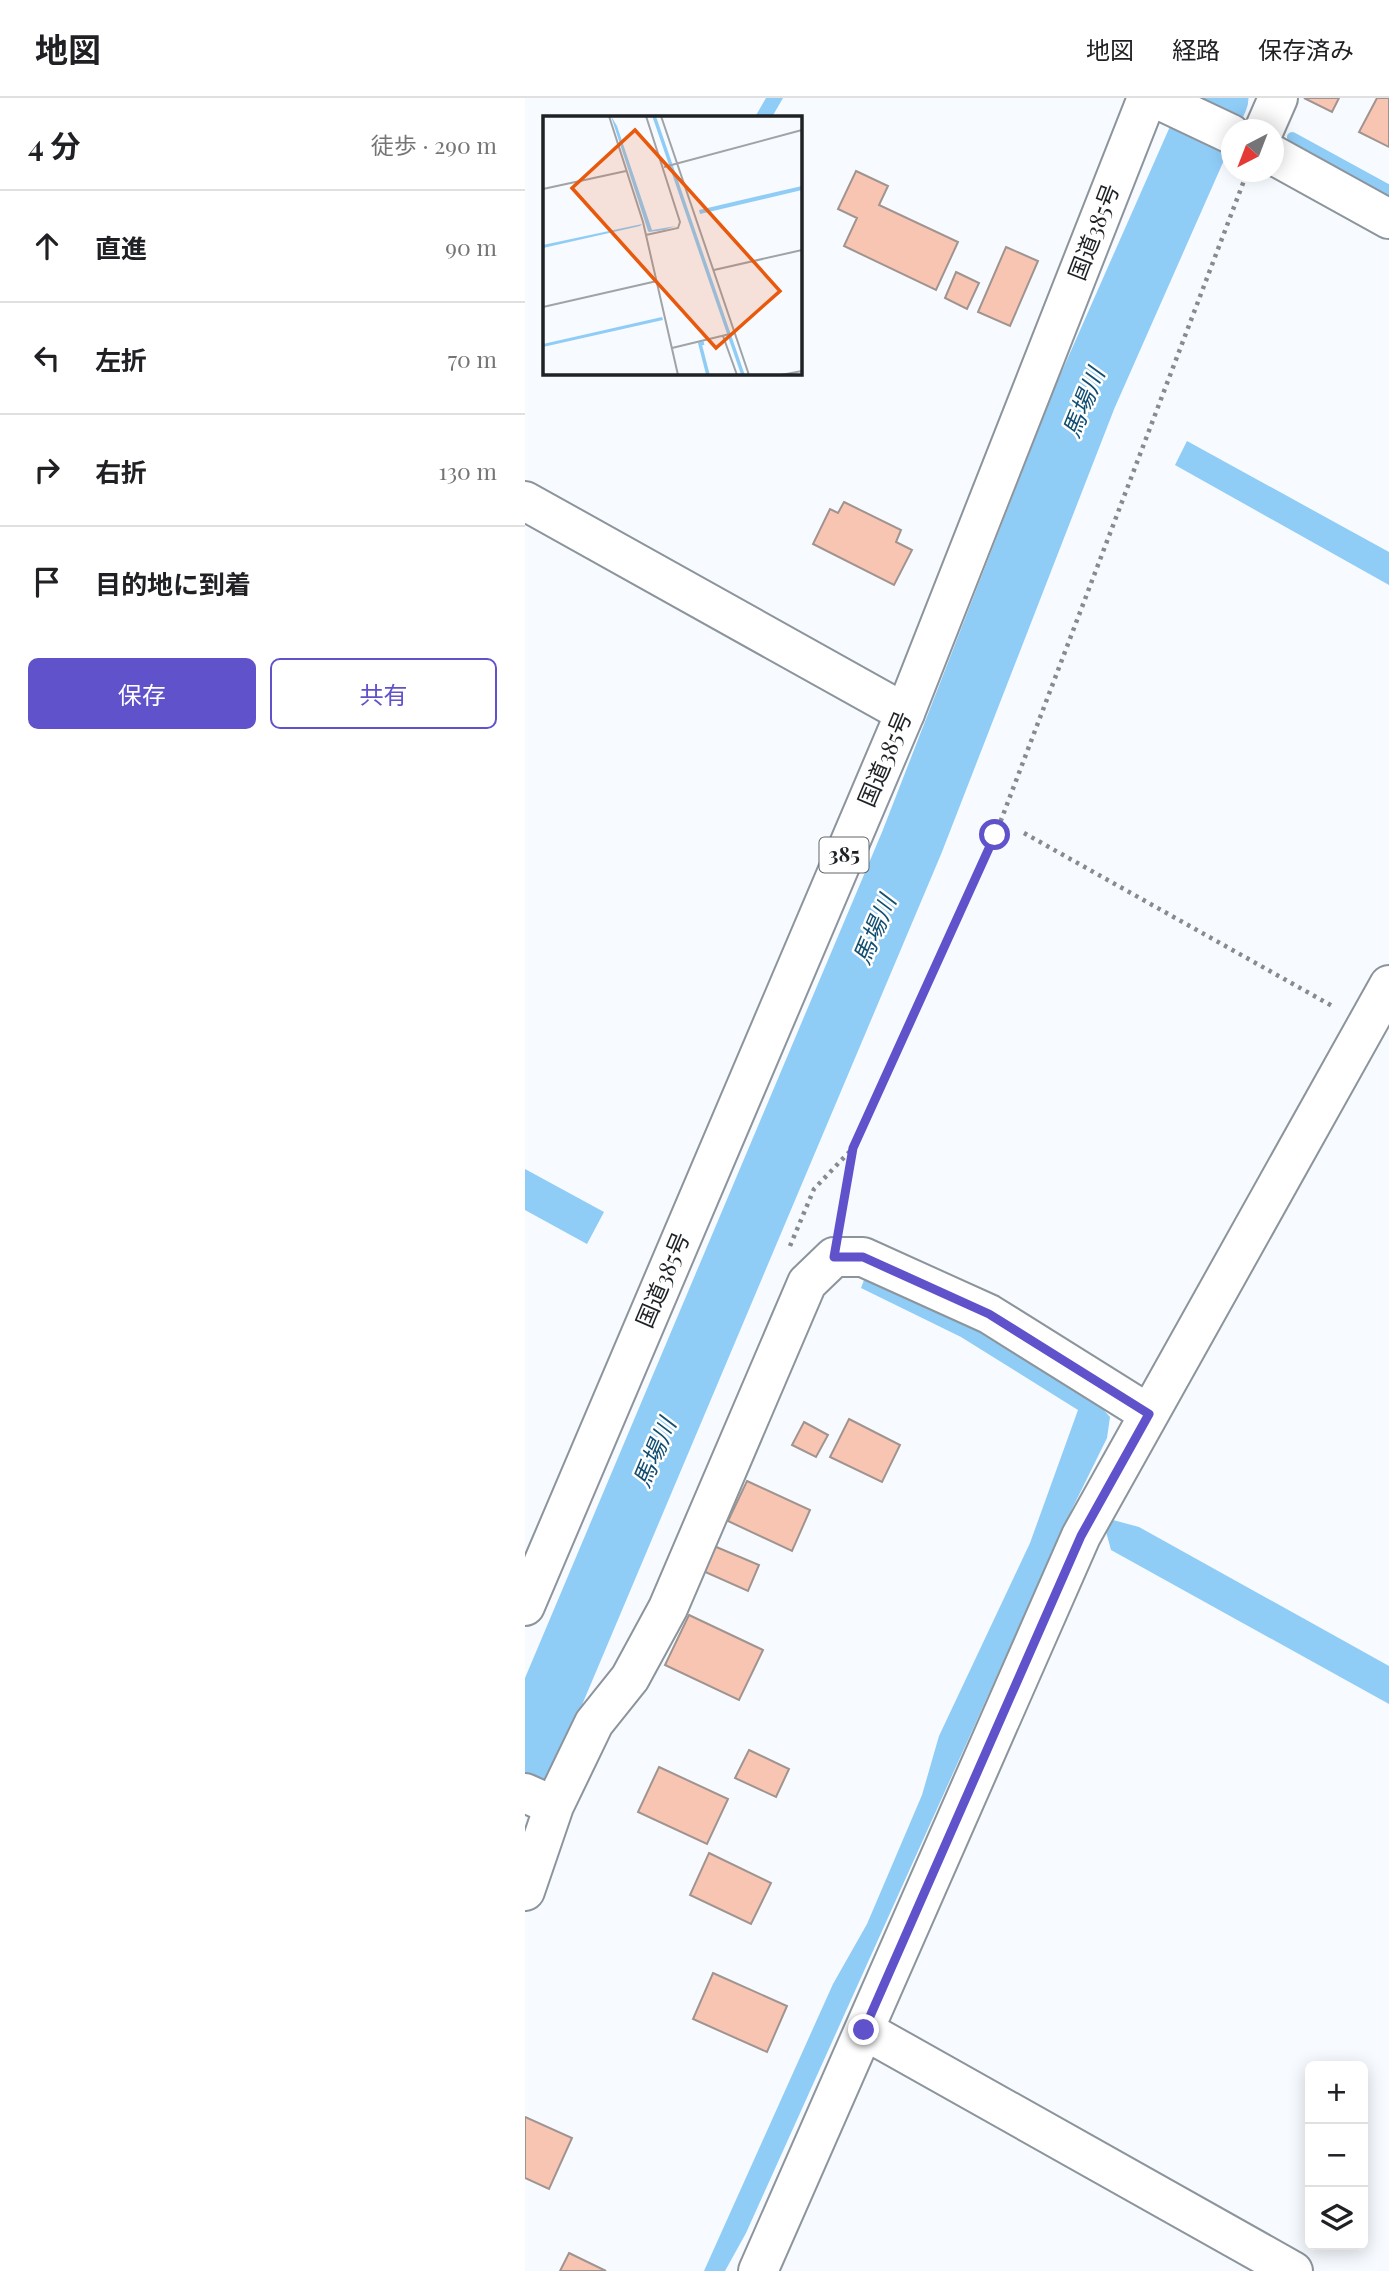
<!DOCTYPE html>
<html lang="ja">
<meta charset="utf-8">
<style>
body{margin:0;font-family:"Playfair Display","Noto Sans JP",serif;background:#f6f6f6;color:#202124}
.controls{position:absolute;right:21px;bottom:21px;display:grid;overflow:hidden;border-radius:10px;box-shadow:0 4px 18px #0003}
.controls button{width:63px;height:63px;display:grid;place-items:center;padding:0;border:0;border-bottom:2px solid #e0e0e0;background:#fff;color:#202124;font:35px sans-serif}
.compass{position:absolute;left:696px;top:21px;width:63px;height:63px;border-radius:50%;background:#fff;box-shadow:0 4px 18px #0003;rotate:222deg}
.stop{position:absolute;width:21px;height:21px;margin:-16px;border:5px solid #6052cb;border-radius:50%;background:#fff}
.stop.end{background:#6052cb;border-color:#fff;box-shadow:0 2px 7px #0008}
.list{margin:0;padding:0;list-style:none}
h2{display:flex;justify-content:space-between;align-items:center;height:91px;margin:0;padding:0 28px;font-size:30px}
h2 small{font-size:23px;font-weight:400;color:#757577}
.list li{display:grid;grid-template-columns:46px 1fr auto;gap:21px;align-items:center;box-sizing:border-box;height:112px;padding:0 28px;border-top:2px solid #e0e0e0}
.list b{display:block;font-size:26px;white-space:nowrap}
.list em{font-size:23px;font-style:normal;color:#757577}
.actions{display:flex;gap:14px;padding:21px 28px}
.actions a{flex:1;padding:16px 0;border:2px solid #6052cb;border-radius:10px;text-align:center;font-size:24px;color:#6052cb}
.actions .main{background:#6052cb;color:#fff}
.icon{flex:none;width:38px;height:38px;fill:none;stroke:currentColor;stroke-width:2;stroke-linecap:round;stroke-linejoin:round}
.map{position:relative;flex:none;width:864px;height:2173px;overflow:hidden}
header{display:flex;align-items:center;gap:42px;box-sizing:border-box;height:98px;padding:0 35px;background:#fff;border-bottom:2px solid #e0e0e0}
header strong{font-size:33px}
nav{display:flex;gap:38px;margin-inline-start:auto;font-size:24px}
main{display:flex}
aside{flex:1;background:#fff}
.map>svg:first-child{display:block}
.water{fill:#8fccf6}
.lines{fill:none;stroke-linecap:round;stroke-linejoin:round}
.stream{stroke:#8fccf6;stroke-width:10}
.river{stroke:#8fccf6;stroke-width:63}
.building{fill:#f9c5b3;stroke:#a09490;stroke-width:2}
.minor-casing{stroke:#8c949c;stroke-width:42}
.highway-casing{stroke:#8c949c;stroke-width:42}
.path{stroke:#878a8e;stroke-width:4.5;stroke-dasharray:3.5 5;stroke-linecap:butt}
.minor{stroke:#fff;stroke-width:38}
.highway{stroke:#fff;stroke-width:38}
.route{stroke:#6052cb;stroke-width:9}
.labels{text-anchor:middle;stroke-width:5;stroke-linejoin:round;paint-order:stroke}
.shield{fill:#fff;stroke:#626466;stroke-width:2}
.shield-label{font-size:21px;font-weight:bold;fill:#1e2225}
.street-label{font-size:23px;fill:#1e2225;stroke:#fff}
.water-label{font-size:24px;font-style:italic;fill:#124e71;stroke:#fff}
.inset-river{fill:none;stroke:#8fccf6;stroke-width:3.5}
.inset-road{fill:none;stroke:#a0a4a7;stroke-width:2}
.view{fill:#e8590c;fill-opacity:0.15;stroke:#e8590c;stroke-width:3.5}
.inset-edge{fill:none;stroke:#1e2225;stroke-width:3.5}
</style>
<header>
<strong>地図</strong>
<nav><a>地図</a><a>経路</a><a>保存済み</a></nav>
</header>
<main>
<aside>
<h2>4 分<small>徒歩 · 290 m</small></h2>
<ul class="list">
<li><svg class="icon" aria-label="ahead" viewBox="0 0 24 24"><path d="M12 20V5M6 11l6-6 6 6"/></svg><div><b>直進</b></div><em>90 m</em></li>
<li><svg class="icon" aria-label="left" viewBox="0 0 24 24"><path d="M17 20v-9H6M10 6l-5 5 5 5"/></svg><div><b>左折</b></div><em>70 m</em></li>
<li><svg class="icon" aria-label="right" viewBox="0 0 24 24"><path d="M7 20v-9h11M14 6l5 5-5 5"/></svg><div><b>右折</b></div><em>130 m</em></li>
<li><svg class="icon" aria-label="arrive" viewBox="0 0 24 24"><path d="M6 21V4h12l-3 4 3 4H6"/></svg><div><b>目的地に到着</b></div></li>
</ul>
<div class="actions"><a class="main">保存</a><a>共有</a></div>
</aside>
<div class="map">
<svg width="864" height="2173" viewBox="0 0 864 2173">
<rect width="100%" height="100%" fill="#f7fafe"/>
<path class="water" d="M241 0H258L247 19H230Z
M662 343 864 454V487L650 367Z
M0 1071 79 1114 62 1146 0 1112Z
M339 1182 459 1235 566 1298 585 1319 582 1340 547 1411 221 2135 200 2173H179L308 1886 342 1826 397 1697 414 1638 505 1445 553 1312 436 1239 336 1190Z
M588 1422 614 1429 864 1568V1606L586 1452 580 1430Z"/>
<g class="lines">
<path class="stream" d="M767 39 864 92"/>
<path class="river" d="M0 1661 387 744 560 299 692 0"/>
</g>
<path class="building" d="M779 0H814L807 14Z
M852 0H864V49L834 34Z
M331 73 363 88 354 107 433 144 411 192 319 148 332 120 313 111Z
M481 149 513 163 485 228 453 214Z
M431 174 454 185 442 211 420 200Z
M319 404 376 432 371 444 387 452 369 487 288 446 305 411 313 415Z
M324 1321 375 1347 357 1384 305 1359Z
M279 1324 303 1337 291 1359 267 1347Z
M222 1383 285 1412 267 1453 203 1423Z
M189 1448 234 1467 223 1493 178 1473Z
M164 1517 238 1552 214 1602 140 1567Z
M224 1652 264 1671 251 1699 210 1680Z
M134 1669 203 1701 182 1746 113 1714Z
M184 1755 246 1785 226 1826 165 1797Z
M188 1875 262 1908 242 1954 168 1921Z
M0 2019 47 2040 24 2091 0 2080Z
M44 2155 81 2173H35Z"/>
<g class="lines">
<g class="minor-casing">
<path id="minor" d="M630 0 706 36
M739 32 753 0
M748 57 864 121
M0 403 380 615
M0 1695 29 1708
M0 1793 29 1708 69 1625 105 1580 143 1510 282 1185 309 1159H338L464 1216 624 1316
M339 1932 768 2173
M233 2173 556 1438 864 887"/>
</g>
<g class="highway-casing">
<path id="highway" d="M0 1508 380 615 622 0"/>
</g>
<path class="path" d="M499 735 809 909
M315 1124 328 1050 470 738 720 80
M265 1148 289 1091 327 1051"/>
<use href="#minor" class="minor"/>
<use href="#highway" class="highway"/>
</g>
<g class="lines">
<path class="route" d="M339 1932 556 1438 624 1316 464 1216 338 1159H309L328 1050 470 737"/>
</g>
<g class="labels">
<rect class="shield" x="294.5" y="739.5" width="49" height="35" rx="5"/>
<g class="shield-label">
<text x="319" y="764">385</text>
</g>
<g class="street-label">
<text transform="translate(569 134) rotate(-69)" y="8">国道385号</text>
<text transform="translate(360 661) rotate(-67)" y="8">国道385号</text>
<text transform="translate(138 1182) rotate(-67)" y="8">国道385号</text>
</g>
<g class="water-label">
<text transform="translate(559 305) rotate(-68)" y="8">馬場川</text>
<text transform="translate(350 832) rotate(-67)" y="8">馬場川</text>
<text transform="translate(130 1355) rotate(-67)" y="8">馬場川</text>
</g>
</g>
<g transform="translate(18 18)">
<rect width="259" height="259" fill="#f7fafe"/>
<path d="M68 0 74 10 109 114 133 110 121 114 106 116 105 115ZM259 70V74L157 98 156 94ZM99 108 97 110 0 132V129ZM119 201 120 204 0 231V228Z" fill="#8fccf6"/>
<path class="inset-river" d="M111 0 200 259M161 227 157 228 165 259"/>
<path class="inset-road" d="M66 0 100 106 135 259M103 0 137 106 135 112 103 119M118 0 206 259M121 51 259 14M0 73 83 55M171 154 259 134M0 191 114 165M180 220 194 259M129 232 191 217M238 259 259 255"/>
<path class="view" d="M92 14 237 175 173 232 29 72Z"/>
<rect width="259" height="259" class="inset-edge"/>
</g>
</svg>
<div class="controls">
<button>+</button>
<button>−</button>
<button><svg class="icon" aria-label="layers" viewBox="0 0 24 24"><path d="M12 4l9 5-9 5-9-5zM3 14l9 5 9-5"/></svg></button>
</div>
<svg class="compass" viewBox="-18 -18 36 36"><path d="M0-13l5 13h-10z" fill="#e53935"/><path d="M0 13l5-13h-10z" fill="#757577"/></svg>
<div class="stop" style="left:470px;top:737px"></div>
<div class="stop end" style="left:339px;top:1932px"></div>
</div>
</main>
